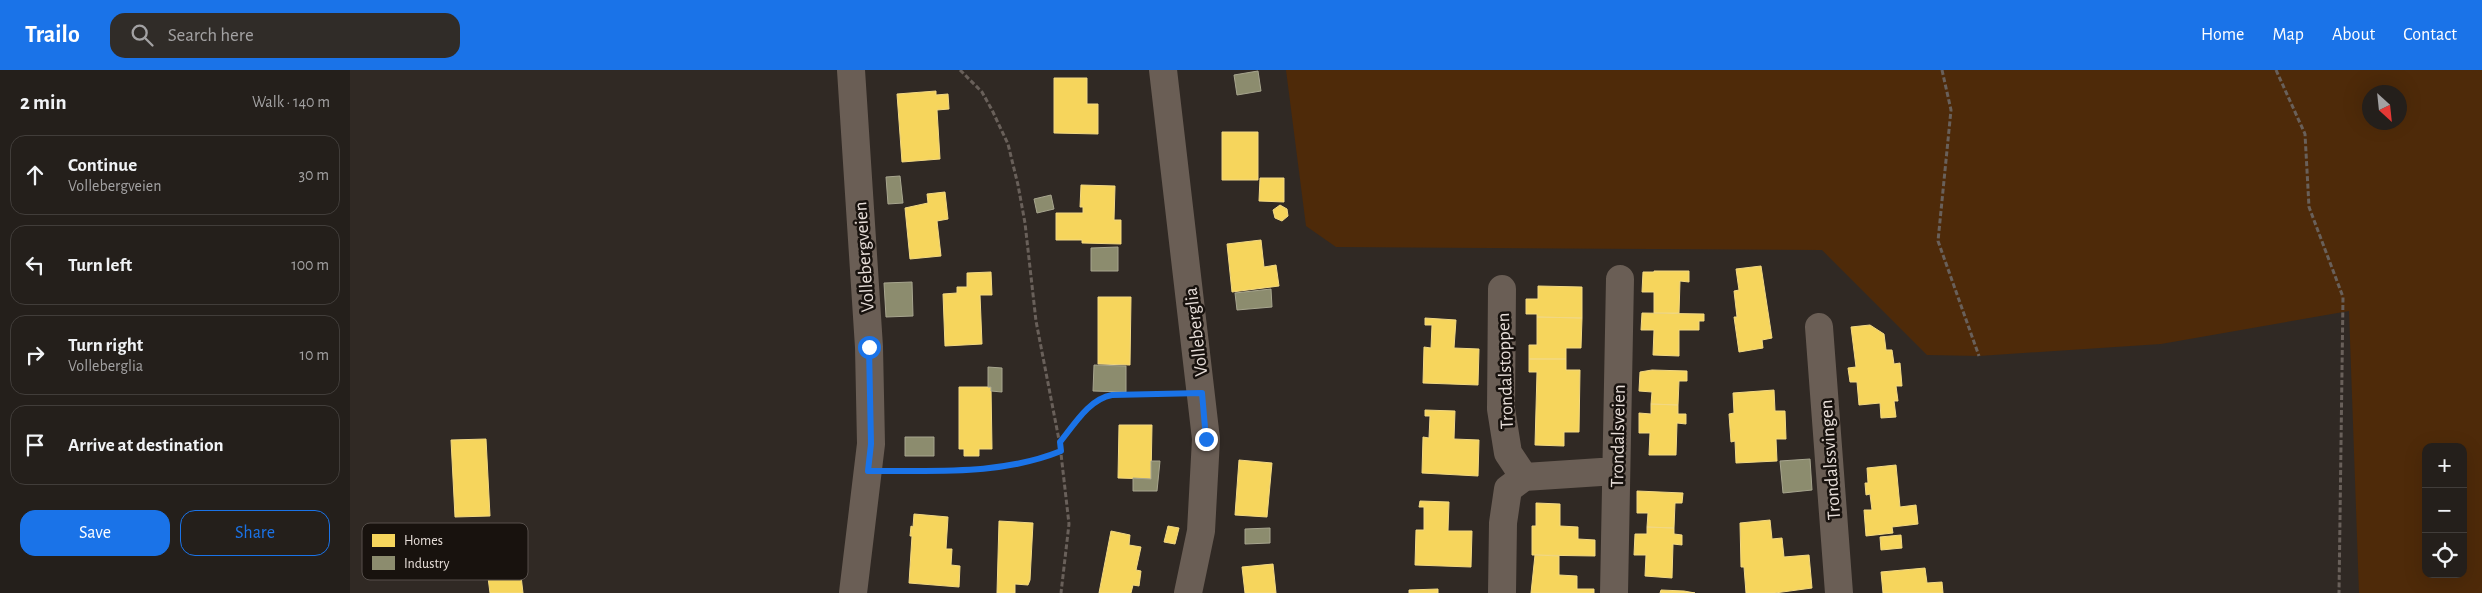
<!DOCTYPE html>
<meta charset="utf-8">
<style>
body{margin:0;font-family:"Alegreya Sans",sans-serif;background:#302c28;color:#f1f3f6}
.controls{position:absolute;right:15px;bottom:15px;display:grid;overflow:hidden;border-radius:10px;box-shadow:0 5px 20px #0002}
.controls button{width:45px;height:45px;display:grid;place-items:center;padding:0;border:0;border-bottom:1px solid #413d3a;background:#241f1b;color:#f1f3f6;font:25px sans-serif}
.compass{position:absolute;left:2012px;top:15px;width:45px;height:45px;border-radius:50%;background:#241f1b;box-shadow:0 5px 20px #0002;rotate:153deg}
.stop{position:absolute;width:15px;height:15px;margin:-11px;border:4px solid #1a73e8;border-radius:50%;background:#fff}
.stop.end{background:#1a73e8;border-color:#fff;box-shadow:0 1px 5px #0008}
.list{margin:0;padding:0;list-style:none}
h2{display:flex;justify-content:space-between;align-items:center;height:65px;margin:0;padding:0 20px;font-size:21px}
h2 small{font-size:16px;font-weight:400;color:#a3a2a3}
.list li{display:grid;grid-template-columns:32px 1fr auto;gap:15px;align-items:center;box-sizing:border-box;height:80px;margin:0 10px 10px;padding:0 10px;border:1px solid #413d3a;border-radius:15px}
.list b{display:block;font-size:19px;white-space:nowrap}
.list p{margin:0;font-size:16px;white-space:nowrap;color:#a3a2a3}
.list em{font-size:16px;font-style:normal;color:#a3a2a3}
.actions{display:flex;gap:10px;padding:15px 20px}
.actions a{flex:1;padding:11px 0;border:1px solid #1a73e8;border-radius:15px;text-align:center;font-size:18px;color:#1a73e8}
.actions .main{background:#1a73e8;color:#fff}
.icon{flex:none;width:28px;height:28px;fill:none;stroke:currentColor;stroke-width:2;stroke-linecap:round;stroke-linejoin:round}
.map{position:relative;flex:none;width:2132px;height:523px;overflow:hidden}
header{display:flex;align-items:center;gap:30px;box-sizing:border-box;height:70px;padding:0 25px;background:#1a73e8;color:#fff}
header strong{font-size:24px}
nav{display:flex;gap:28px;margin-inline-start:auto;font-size:18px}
.search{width:350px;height:45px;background:#302c28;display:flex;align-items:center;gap:12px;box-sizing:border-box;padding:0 18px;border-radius:15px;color:#a3a2a3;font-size:19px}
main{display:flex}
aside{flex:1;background:#241f1b}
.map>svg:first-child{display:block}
.green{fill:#4e2a09;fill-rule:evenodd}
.homes{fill:#f6d55c;stroke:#f2d882}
.industry{fill:#8c8c6e;stroke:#a7a58e}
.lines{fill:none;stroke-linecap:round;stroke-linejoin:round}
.path{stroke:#69605a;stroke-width:3;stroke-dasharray:5 2.5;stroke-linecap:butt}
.minor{stroke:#6a5e55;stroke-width:28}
.route{stroke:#1a73e8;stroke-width:6}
.labels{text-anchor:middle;stroke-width:5;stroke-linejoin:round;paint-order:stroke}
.street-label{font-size:19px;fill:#e7ded9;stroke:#18120e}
.key{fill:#18120e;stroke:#564f4b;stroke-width:1}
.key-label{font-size:14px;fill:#e7ded9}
</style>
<header>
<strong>Trailo</strong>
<div class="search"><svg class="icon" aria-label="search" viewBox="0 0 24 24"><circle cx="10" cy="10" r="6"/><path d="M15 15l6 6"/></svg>Search here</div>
<nav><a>Home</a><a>Map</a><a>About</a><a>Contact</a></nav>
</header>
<main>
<aside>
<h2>2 min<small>Walk · 140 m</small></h2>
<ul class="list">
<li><svg class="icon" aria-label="ahead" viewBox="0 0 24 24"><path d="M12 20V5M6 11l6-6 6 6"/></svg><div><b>Continue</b><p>Vollebergveien</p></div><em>30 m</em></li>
<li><svg class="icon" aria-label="left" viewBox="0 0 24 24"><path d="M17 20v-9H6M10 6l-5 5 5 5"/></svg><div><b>Turn left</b></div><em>100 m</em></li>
<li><svg class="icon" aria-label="right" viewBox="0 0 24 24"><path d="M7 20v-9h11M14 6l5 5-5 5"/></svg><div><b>Turn right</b><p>Volleberglia</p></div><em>10 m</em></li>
<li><svg class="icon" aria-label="arrive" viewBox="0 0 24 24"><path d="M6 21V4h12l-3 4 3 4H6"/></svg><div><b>Arrive at destination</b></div></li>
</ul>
<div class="actions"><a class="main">Save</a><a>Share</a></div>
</aside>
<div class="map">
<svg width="2132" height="523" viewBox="0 0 2132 523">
<rect width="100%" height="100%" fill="#302924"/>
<path class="green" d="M936 0H2132V523H2009L1999 241 1811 274 1629 286 1577 285 1472 180 986 177 956 156ZM2020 22H2050V52H2020ZM2076 377H2113V504H2076Z"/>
<path class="homes" d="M704 8H737V34H748V64L704 63Z
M586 21V25L598 24 599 39 587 40 590 89 552 92 547 24Z
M872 62H908V110H872Z
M910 108H934V132L909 131Z
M731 115 765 116 764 150H771V174L732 173V170H706V143H733V137H730Z
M595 122 598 149 587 151 591 186 560 189 555 138 578 133 577 124Z
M930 135 937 139 938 146 932 151 925 148 923 140Z
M911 170 914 197 926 195 929 216 882 222 877 174Z
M1411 196 1422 268 1412 270 1413 278 1389 282 1384 247H1387L1384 221 1389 220 1386 199Z
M1304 201H1339V212L1330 211 1329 243H1304V222H1292L1293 202H1304Z
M641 202 642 225H630L632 274 595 276 593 224 607 223V217H617V203Z
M1188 216 1232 217V248L1187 247V244H1176V229H1188Z
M748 227H781L780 295 748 294Z
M1292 243 1354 244V251H1349V260H1329V286L1303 285 1304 260H1291Z
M1187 247 1232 248 1231 278H1216V289H1179V275H1187Z
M1075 248 1106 250 1104 278 1129 279 1128 315 1073 313 1074 277 1081 278 1082 255H1075Z
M1520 255 1534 264 1536 280H1542L1544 294 1550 293 1552 316H1546L1548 331H1544L1546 347 1531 348 1530 333 1509 335 1507 312H1500L1498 298 1506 297 1501 257Z
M1179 289H1216V300H1230L1229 362H1214V376L1185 375 1187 302H1179Z
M1302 300 1337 301V311H1329L1328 335 1301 334 1302 322 1289 321 1290 302Z
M609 317H641L642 379H629V386H614V379H609Z
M1424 320 1425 341H1435L1436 369H1426L1427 391 1386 393 1385 371 1381 372 1379 344 1384 343 1383 323Z
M1301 334 1328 335V344H1336V354L1327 353 1326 385H1299L1300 363H1289V343L1301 344Z
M1075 340 1105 341 1104 369 1129 370 1128 406 1072 403 1073 367 1079 368 1080 346H1075Z
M769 355H802L801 409 768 408Z
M136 369 140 446 105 447 101 370Z
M889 390 922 393 917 447 885 445Z
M1546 395 1550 437 1566 435 1568 454 1542 457 1543 463 1516 466 1514 440H1522L1520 424 1516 425 1515 413H1518L1517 398Z
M1287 421 1333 423 1332 433H1325L1324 458 1297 457 1298 443H1287Z
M1070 431 1099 432 1098 461H1122L1121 497 1065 495 1066 460H1074V437H1069Z
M1186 433 1210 434V456L1228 457V469L1245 470V486L1182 485V456H1186Z
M564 444 598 447 596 479H602L601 495 610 496 609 517 559 513 562 466H560L561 456 563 457Z
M1420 450 1422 469 1432 468 1434 487 1459 485 1462 518 1425 523H1396L1394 497H1391L1390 453Z
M649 451 683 453 680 510 678 515 665 514V523H647Z
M818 456 829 458 825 474 814 472Z
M1297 457 1324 458V464L1332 465V475L1323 474 1322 508 1295 506 1296 485H1284L1285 464H1297Z
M761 461 780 465 779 475 791 477 786 500 791 501 789 516 783 515 781 523H749Z
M1551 465 1552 478 1531 480 1530 467Z
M168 480 173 523H140L135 484Z
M1185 485 1209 486V505L1227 506V519H1244V523H1181Z
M923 494 926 523H895L892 497Z
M1575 498 1577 513 1592 512 1593 523H1533L1531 502Z
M1088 519V523H1059V520Z
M1311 520 1334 521 1345 523H1310Z"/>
<path class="industry" d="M908 1 911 21 887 25 884 5Z
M550 106 553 133 538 134 536 107Z
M701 125 704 139 687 143 684 129Z
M768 177V201H741V178Z
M562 212 563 246 536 247 534 213Z
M921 219 922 237 887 240 885 223Z
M744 295 776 296V322L743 321Z
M638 297 652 298V322L641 321V317H638Z
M555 367H584V386H555Z
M1460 389 1462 420 1433 423 1430 391Z
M801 391H810L807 421H783V408L801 409Z
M920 458V473L895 474V459Z"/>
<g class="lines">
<path class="path" d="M610 0 632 22 642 40 658 74 668 115 675 153 686 251 710 375 719 454 711 523
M1592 0 1601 40 1588 171 1629 286
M1926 0 1955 64 1959 137 1993 227 1989 523
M710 372 740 337 756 326 826 324
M543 400C601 400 656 403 711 381"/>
<path class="minor" d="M501 0 519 277 521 374 503 523
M813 0 856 369 851 461 838 523
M1152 219 1151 339 1158 383 1174 407
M1469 257 1489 523
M1152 523 1153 453 1158 419 1174 407 1266 401
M1264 523 1270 209"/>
</g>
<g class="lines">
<path class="route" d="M519 277 521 374 518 401C583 400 649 406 711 381L710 372C724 355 739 329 762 325L852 323 856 369"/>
</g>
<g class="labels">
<g class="street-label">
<text transform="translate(513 187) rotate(-94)" y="7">Vollebergveien</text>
<text transform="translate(845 262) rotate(-97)" y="7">Volleberglia</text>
<text transform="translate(1154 301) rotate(-92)" y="7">Trondalstoppen</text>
<text transform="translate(1267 366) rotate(-89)" y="7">Trondalsveien</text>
<text transform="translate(1479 390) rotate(-94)" y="7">Trondalssvingen</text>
</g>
</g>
<rect x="12" y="453" width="166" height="57" rx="8" class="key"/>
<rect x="22" y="464" width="23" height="13" fill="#f6d55c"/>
<rect x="22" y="486" width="23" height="14" fill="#8c8c6e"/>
<g class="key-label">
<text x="54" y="475">Homes</text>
<text x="54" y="498">Industry</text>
</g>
</svg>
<div class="controls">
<button>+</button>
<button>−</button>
<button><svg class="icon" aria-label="locate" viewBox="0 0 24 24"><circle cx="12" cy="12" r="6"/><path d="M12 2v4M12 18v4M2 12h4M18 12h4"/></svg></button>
</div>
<svg class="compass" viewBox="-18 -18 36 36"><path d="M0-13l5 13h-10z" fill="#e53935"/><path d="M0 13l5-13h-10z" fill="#a3a2a3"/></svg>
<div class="stop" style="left:519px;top:277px"></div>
<div class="stop end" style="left:856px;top:369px"></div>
</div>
</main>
